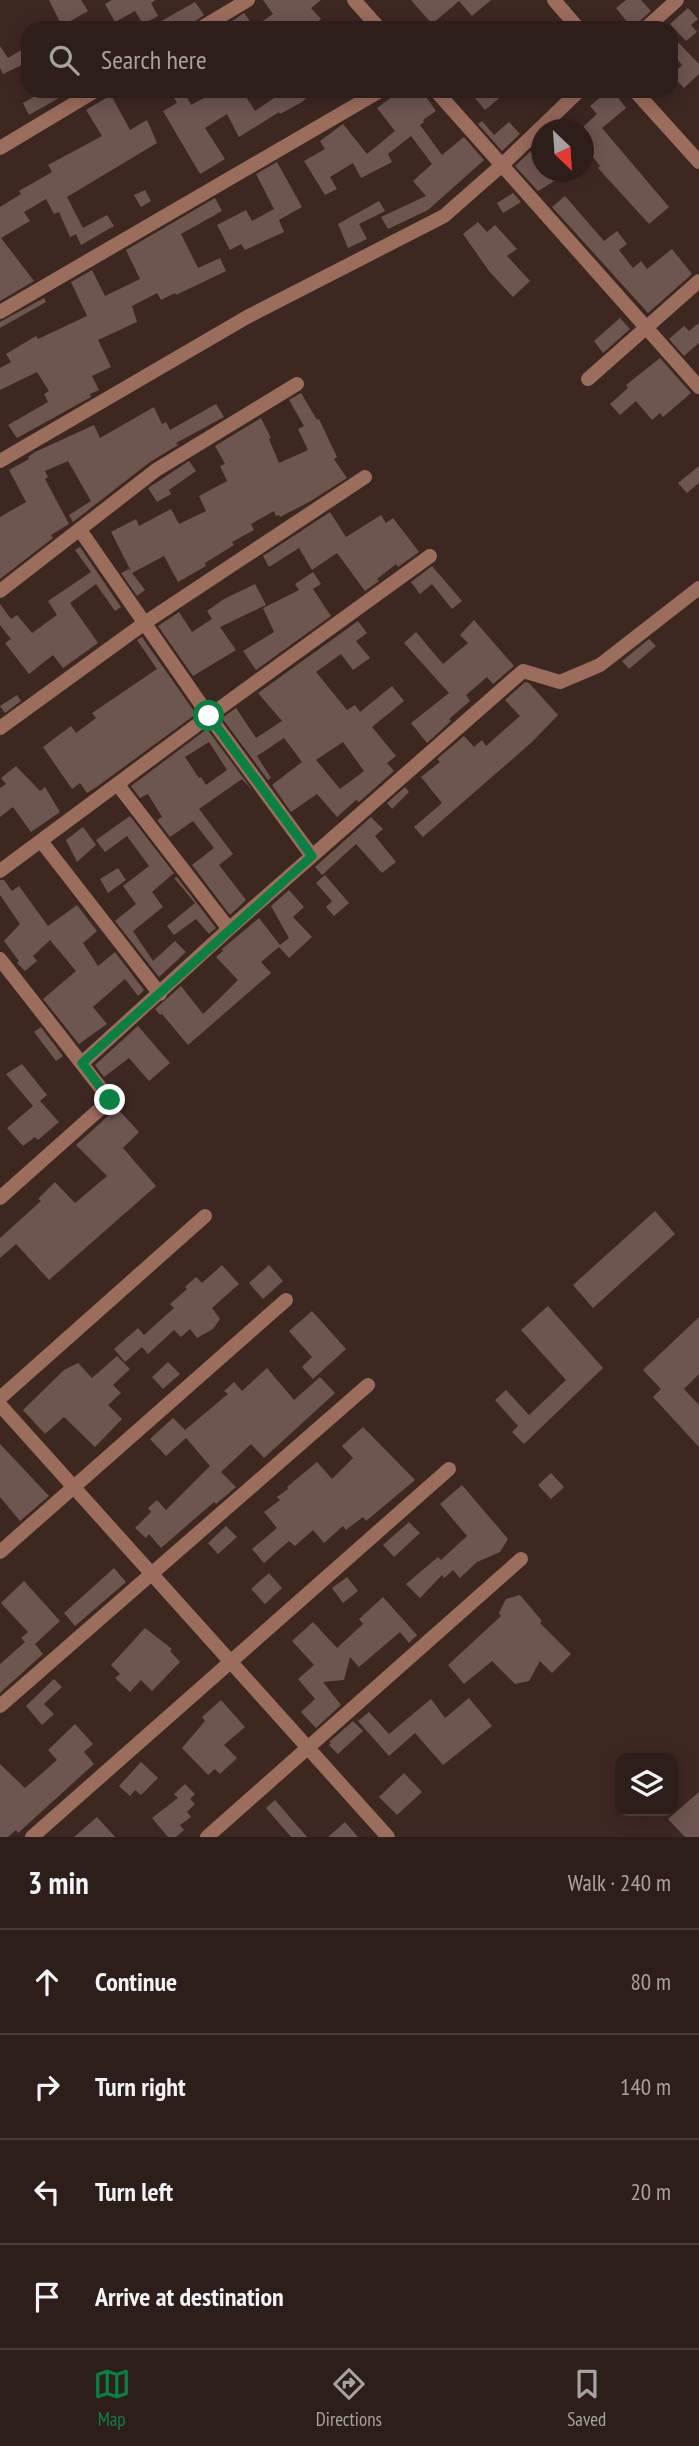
<!DOCTYPE html>
<meta charset="utf-8">
<style>
body{margin:0;font-family:"PT Sans Narrow",sans-serif;background:#3a2b26;color:#f1f3f6}
.controls{position:absolute;right:21px;bottom:21px;display:grid;overflow:hidden;border-radius:14px;box-shadow:0 4px 18px #0003}
.controls button{width:63px;height:63px;display:grid;place-items:center;padding:0;border:0;border-bottom:2px solid #493c38;background:#2e1e19;color:#f1f3f6;font:35px sans-serif}
.compass{position:absolute;left:531px;top:119px;width:63px;height:63px;border-radius:50%;background:#2e1e19;box-shadow:0 4px 18px #0003;rotate:155deg}
.stop{position:absolute;width:21px;height:21px;margin:-16px;border:5px solid #0b8043;border-radius:50%;background:#fff}
.stop.end{background:#0b8043;border-color:#fff;box-shadow:0 2px 7px #0008}
.list{margin:0;padding:0;list-style:none}
h2{display:flex;justify-content:space-between;align-items:center;height:91px;margin:0;padding:0 28px;font-size:30px}
h2 small{font-size:23px;font-weight:400;color:#a7a2a2}
.list li{display:grid;grid-template-columns:46px 1fr auto;gap:21px;align-items:center;box-sizing:border-box;height:105px;padding:0 28px;border-top:2px solid #493c38}
.list b{display:block;font-size:26px;white-space:nowrap}
.list em{font-size:23px;font-style:normal;color:#a7a2a2}
.icon{flex:none;width:38px;height:38px;fill:none;stroke:currentColor;stroke-width:2;stroke-linecap:round;stroke-linejoin:round}
.map{position:relative;flex:none;width:699px;height:1837px;overflow:hidden}
.search{position:absolute;background:#2e1e19;box-shadow:0 4px 18px #0003;left:21px;right:21px;top:21px;height:77px;display:flex;align-items:center;gap:18px;box-sizing:border-box;padding:0 24px;border-radius:21px;color:#a7a2a2;font-size:26px}
.sheet{height:511px;background:#2e1e19}
nav{display:flex;justify-content:space-around;align-items:center;box-sizing:border-box;height:98px;border-top:2px solid #493c38;background:#2e1e19;font-size:19px;color:#a7a2a2}
nav a{display:grid;justify-items:center;gap:4px}
nav .on{color:#0b8043}
.map>svg:first-child{display:block}
.building{fill:#6d564f;fill-rule:evenodd}
.lines{fill:none;stroke-linecap:round;stroke-linejoin:round}
.street{stroke:#9c6c5c;stroke-width:14}
.route{stroke:#0b8043;stroke-width:9}
</style>
<div class="map">
<svg width="699" height="1837" viewBox="0 0 699 1837">
<rect width="100%" height="100%" fill="#3d2821"/>
<path class="building" d="M49 0H81L88 11 62 26Z
M112 0H156L151 3 158 16 143 24 135 11 115 22 105 4Z
M263 0H321L311 8 321 19 310 28H222L244 13 254 27 273 14Z
M411 0H491L472 16 459 1 432 24Z
M626 0H641L651 11 632 28 616 8Z
M195 2 204 15 193 23 191 28H149Z
M688 8 698 19 691 25 697 32 686 41 670 24Z
M671 35 699 64V74L684 88 672 75 682 65 671 52Z
M0 46 8 58 28 46V62L3 74 0 68Z
M44 91H71L29 115 23 103Z
M170 91H184L191 105 217 91H242L255 111 274 98 270 91H314L302 102 280 114 279 112 239 137 227 114 205 128 225 159 200 174 163 111 177 103Z
M400 91H422L436 111 423 120 424 122 420 125 442 155 464 137 484 160 428 210 388 229 381 217 426 196 413 181 432 164 411 136 388 154 392 162 361 178 353 163 330 177 337 189 325 195 304 161 325 149 320 141 343 124 367 154 395 131 377 108Z
M469 91H508L485 110Z
M608 91H613L626 108 602 128 669 207 649 224 598 168 600 166 593 157 584 163V126L597 114 590 106Z
M111 95 130 130 147 120 157 143 67 197 83 228 107 215 114 226 81 245 76 234 70 237 59 212 54 214 46 199 24 212 30 221 1 238 34 281 0 301V207L21 194 19 191 52 172 48 165 102 136 86 110Z
M482 121 494 135 509 122 520 134 502 151 478 124Z
M535 147 542 155V172H569L538 191 515 166Z
M277 162 302 207 279 220 284 232 245 250 241 244 230 250 217 225 246 210 252 221 274 209 256 174Z
M145 190 151 201 141 207 134 195Z
M513 193 521 202 503 213 497 203Z
M565 196 604 241 617 231 627 244 619 250 633 268 641 261 647 269 672 249 692 274 648 313 552 207Z
M215 198 222 211 181 234 198 268 220 258 226 271 176 295 175 293 161 300 157 293 132 306 137 322 98 340 111 367 92 376 99 390 90 394 91 397 17 438 8 425 48 402 44 394 49 391 37 372 0 390V368L11 362 6 354 36 336 38 339 87 316 71 282 92 270 105 296 140 279 126 250Z
M379 201 385 211 359 224 367 239 348 248 338 224Z
M478 222 487 232 495 225 517 249 507 256 530 281 513 297 489 271 463 234Z
M44 298 46 302 0 328V322Z
M620 318 630 329 603 353 594 341Z
M699 323V343L684 356 669 339 684 326 689 331Z
M660 358 691 393 663 417 660 413 652 420 636 401 620 415 610 404 628 388 626 385Z
M301 393 317 420 319 419 337 457 334 459 347 478 309 502 280 517 279 515 276 516 274 511 251 524 254 530 232 542 234 545 205 563 206 566 178 582 164 556 132 573 145 590 137 596 121 573 129 569 131 571 111 532 136 519 139 526 171 509 179 524 206 511 199 496 227 481 220 466 225 464 215 446 261 418 271 438 269 439 279 463 308 450 298 429 304 426 289 400Z
M216 404 224 417 176 443 178 445 150 462 73 522 69 515 91 501 68 461 45 471 48 477 45 479 69 524 51 535 53 538 0 579V517L26 502 9 470 29 459 28 457 35 452 94 425 100 438 154 407 162 424 166 422 170 430Z
M189 461 196 471 169 490 171 494 157 502 148 488Z
M699 466V483L687 493 678 483Z
M330 512 346 537 381 515 386 523 393 518 419 552 398 567 396 564 377 579 379 581 365 591 337 553 312 570 299 548 269 567 263 556Z
M80 547 121 607 115 611 96 584 70 603 98 643 63 668 53 655 29 674 5 643 11 639 0 625V604L11 619 17 615 32 633 57 615 48 601 91 572 75 550Z
M432 566 462 601 452 609 432 584 420 594 411 582Z
M313 572 321 584 313 589 331 616 256 670 243 651 274 632 263 608 299 590 295 584Z
M255 584 266 605 220 627 236 650 193 676 158 626 179 612 192 632 212 619 207 611 224 599Z
M474 620 514 666 493 684 487 677 466 695 470 701 449 719 451 721 427 743 411 723 449 693 404 643 416 632 443 664 468 643 460 635Z
M358 621 367 633 356 641 370 658 353 670 341 654 316 672 347 710 355 705 360 712 392 686 404 701 372 727 396 756 387 763 394 771 359 802 356 800 337 817 317 794 291 812 272 785 302 762 284 738 257 756 271 778 268 780 222 718 236 708 256 738 282 721 258 693ZM343 742 364 771 340 789 316 760Z
M142 637 196 714 98 786 87 793 80 783 72 789 43 747 71 726 76 733 96 718 92 713 157 669 137 640Z
M649 639 656 646 629 669 622 661Z
M525 682 529 683 558 715 532 742 423 837 414 827 442 803 421 777 440 762 437 759 464 736 474 747 482 740 486 746 520 716 505 700Z
M17 695 21 701 5 713 0 706Z
M207 729 253 791 242 779 199 809 233 854 219 865 246 900 230 915 192 865 214 848 193 821 170 837 157 820 162 817 148 794 140 798 131 786ZM209 742 227 770 206 785 201 777 199 778 185 757Z
M16 766 40 791 45 787 60 812 31 832 13 807 0 817V788L6 784 1 778Z
M405 787 409 792 392 809 387 803Z
M130 816 174 873 152 892 163 907 133 931 153 961 175 941 186 952 159 977 115 921 136 904 123 886 149 866 127 836 105 852 96 840Z
M371 817 383 829 375 836 396 862 382 873 356 844 322 875 315 867Z
M83 827 96 845 77 862 66 840Z
M118 868 126 880 108 893 100 879Z
M325 875 349 903 334 916 326 907 332 901 316 883Z
M177 877 216 928 209 934 196 919 174 935 167 926 195 903 174 878Z
M0 880H4L12 891 19 886 48 926 77 905 97 931 83 943 98 966 115 952 144 990 138 996 125 979 93 1007 107 1024 79 1044 43 999 76 971 50 940 33 956 37 961 25 971 17 963 19 961 4 941 20 924 0 895Z
M289 890 304 907 293 917 312 937 289 958 279 947 261 962 271 973 188 1045 162 1014 160 1015 155 1009 181 986 203 1014 218 1000 238 980 216 957 223 951 222 949 259 918 280 945 289 938 271 906Z
M138 1026 170 1063 149 1081 129 1058 104 1077 95 1065Z
M41 1027 63 1056 56 1061 34 1032Z
M22 1064 47 1095 40 1101 59 1122 38 1140 35 1137 23 1146 7 1128 33 1106 6 1074Z
M117 1108 139 1132 123 1148 156 1186 49 1280 16 1244 0 1258V1238L41 1201 38 1199 55 1182 75 1203 107 1176 76 1145Z
M655 1211 675 1234 593 1308 573 1285Z
M222 1265 239 1284 212 1308 220 1319 213 1329 197 1338 190 1329 181 1337 174 1330 148 1354 142 1347 125 1362 114 1349 138 1328 144 1335 174 1308 170 1304 187 1289 185 1287 196 1277 202 1283Z
M269 1265 283 1281 263 1299 249 1283Z
M548 1306 603 1368 524 1444 512 1432 518 1426 495 1400 506 1390 529 1415 566 1380 521 1330Z
M312 1311 346 1349 313 1379 302 1367 312 1357 289 1331Z
M699 1317V1374L684 1389 699 1405V1447L653 1397 661 1389 643 1370Z
M117 1356 130 1369 113 1385 121 1393 108 1405 122 1419 95 1447 64 1417 45 1434 23 1410 64 1370 78 1363 92 1378Z
M168 1362 180 1374 163 1389 152 1377Z
M267 1368 294 1400 320 1377 335 1393 264 1458 251 1444 221 1472 236 1487 216 1504 214 1502 161 1548 149 1534 146 1538 135 1528 151 1512 148 1508 157 1500 166 1510 210 1466 186 1438 166 1456 150 1439 173 1418 185 1430 228 1394 224 1391 234 1382 242 1391Z
M363 1427 415 1480 366 1521 363 1517 346 1530 343 1526 324 1543 313 1530 295 1546 289 1541 264 1563 252 1549 277 1528 264 1512 280 1500 277 1497 288 1489 287 1487 317 1462 332 1479 353 1458 342 1446Z
M0 1444 49 1496 20 1521 0 1497Z
M551 1473 564 1487 551 1499 538 1485Z
M462 1485 508 1539 500 1552 477 1562 460 1578 453 1570 444 1578 442 1575 420 1598 406 1584 438 1557 441 1560 467 1536 440 1504Z
M409 1522 420 1533 394 1557 383 1545Z
M226 1526 237 1537 218 1554 208 1543Z
M114 1568 126 1582 75 1626 64 1613Z
M269 1573 282 1588 265 1604 251 1589Z
M347 1577 358 1591 343 1603 332 1588Z
M24 1581 60 1621 35 1644 43 1654 0 1693V1664L25 1642 21 1638 28 1632 1 1603Z
M520 1595 542 1621 540 1623 571 1654 552 1673 540 1661 529 1681 515 1684 492 1661 464 1684 448 1665 501 1616 499 1613 506 1599Z
M383 1597 417 1635 409 1643 400 1632 359 1667 350 1657 344 1680 323 1682 341 1705 316 1728 301 1712 315 1699 298 1679 314 1665 292 1641 313 1622 337 1648 363 1624 359 1619Z
M145 1628 172 1649 170 1651 180 1662 152 1691 141 1680 130 1692 115 1678 120 1674 111 1665Z
M54 1679 62 1687 44 1704 54 1714 42 1725 26 1706Z
M469 1698 492 1726 443 1765 415 1733 389 1756 358 1721 369 1712 389 1734 431 1699 445 1718Z
M221 1700 245 1727 224 1745 237 1758 220 1774 215 1769 208 1775 182 1748 205 1721 202 1717Z
M353 1721 363 1731 338 1754 329 1745 331 1743 329 1742Z
M75 1724 93 1744 84 1752 94 1764 18 1833 16 1830 8 1837H0V1764L25 1788 57 1760 48 1750Z
M141 1762 158 1778 141 1795 135 1790 130 1796 119 1786Z
M404 1773 422 1792 397 1815 379 1797Z
M185 1784 195 1794 190 1799 195 1804 187 1812 191 1817 180 1825 184 1830 176 1837H168L152 1818 178 1798 174 1794Z
M699 1792V1837H685L668 1819Z
M275 1800 307 1837H291L266 1808Z
M97 1817 115 1837H74Z
M345 1822 358 1837H328Z"/>
<g class="lines">
<path class="street" d="M354 0 379 28
M554 0 578 28
M201 28 248 0
M646 28 677 0
M436 91 699 387
M635 91 699 162
M0 148 95 91
M0 312 380 91
M588 379 699 281
M0 461 247 317 444 216 502 165 579 91
M80 530 209 716 312 856
M0 591 156 470 297 384
M0 728 146 622 365 477
M118 785 229 929
M41 841 160 994
M0 871 209 716 430 556
M0 959 110 1100 0 1198
M82 1063 229 929 523 671 560 682 600 665 699 588
M0 1398 205 1216
M0 1405 388 1837
M0 1552 286 1300
M0 1706 368 1385
M32 1837 449 1469
M207 1837 521 1559"/>
</g>
<g class="lines">
<path class="route" d="M110 1100 82 1063 312 856 209 716"/>
</g>
</svg>
<div class="controls">
<button><svg class="icon" aria-label="layers" viewBox="0 0 24 24"><path d="M12 4l9 5-9 5-9-5zM3 14l9 5 9-5"/></svg></button>
</div>
<svg class="compass" viewBox="-18 -18 36 36"><path d="M0-13l5 13h-10z" fill="#e53935"/><path d="M0 13l5-13h-10z" fill="#a7a2a2"/></svg>
<div class="stop" style="left:209px;top:716px"></div>
<div class="stop end" style="left:110px;top:1100px"></div>
<div class="search"><svg class="icon" aria-label="search" viewBox="0 0 24 24"><circle cx="10" cy="10" r="6"/><path d="M15 15l6 6"/></svg>Search here</div>
</div>
<section class="sheet">
<h2>3 min<small>Walk · 240 m</small></h2>
<ul class="list">
<li><svg class="icon" aria-label="ahead" viewBox="0 0 24 24"><path d="M12 20V5M6 11l6-6 6 6"/></svg><div><b>Continue</b></div><em>80 m</em></li>
<li><svg class="icon" aria-label="right" viewBox="0 0 24 24"><path d="M7 20v-9h11M14 6l5 5-5 5"/></svg><div><b>Turn right</b></div><em>140 m</em></li>
<li><svg class="icon" aria-label="left" viewBox="0 0 24 24"><path d="M17 20v-9H6M10 6l-5 5 5 5"/></svg><div><b>Turn left</b></div><em>20 m</em></li>
<li><svg class="icon" aria-label="arrive" viewBox="0 0 24 24"><path d="M6 21V4h12l-3 4 3 4H6"/></svg><div><b>Arrive at destination</b></div></li>
</ul>
</section>
<nav>
<a class="on"><svg class="icon" aria-label="map" viewBox="0 0 24 24"><path d="M3 6l6-2 6 2 6-2v14l-6 2-6-2-6 2zM9 4v14M15 6v14"/></svg>Map</a>
<a><svg class="icon" aria-label="directions" viewBox="0 0 24 24"><path d="M12 3l9 9-9 9-9-9zM9 14v-3h6M13 9l2 2-2 2"/></svg>Directions</a>
<a><svg class="icon" aria-label="saved" viewBox="0 0 24 24"><path d="M7 4h10v16l-5-4-5 4z"/></svg>Saved</a>
</nav>
